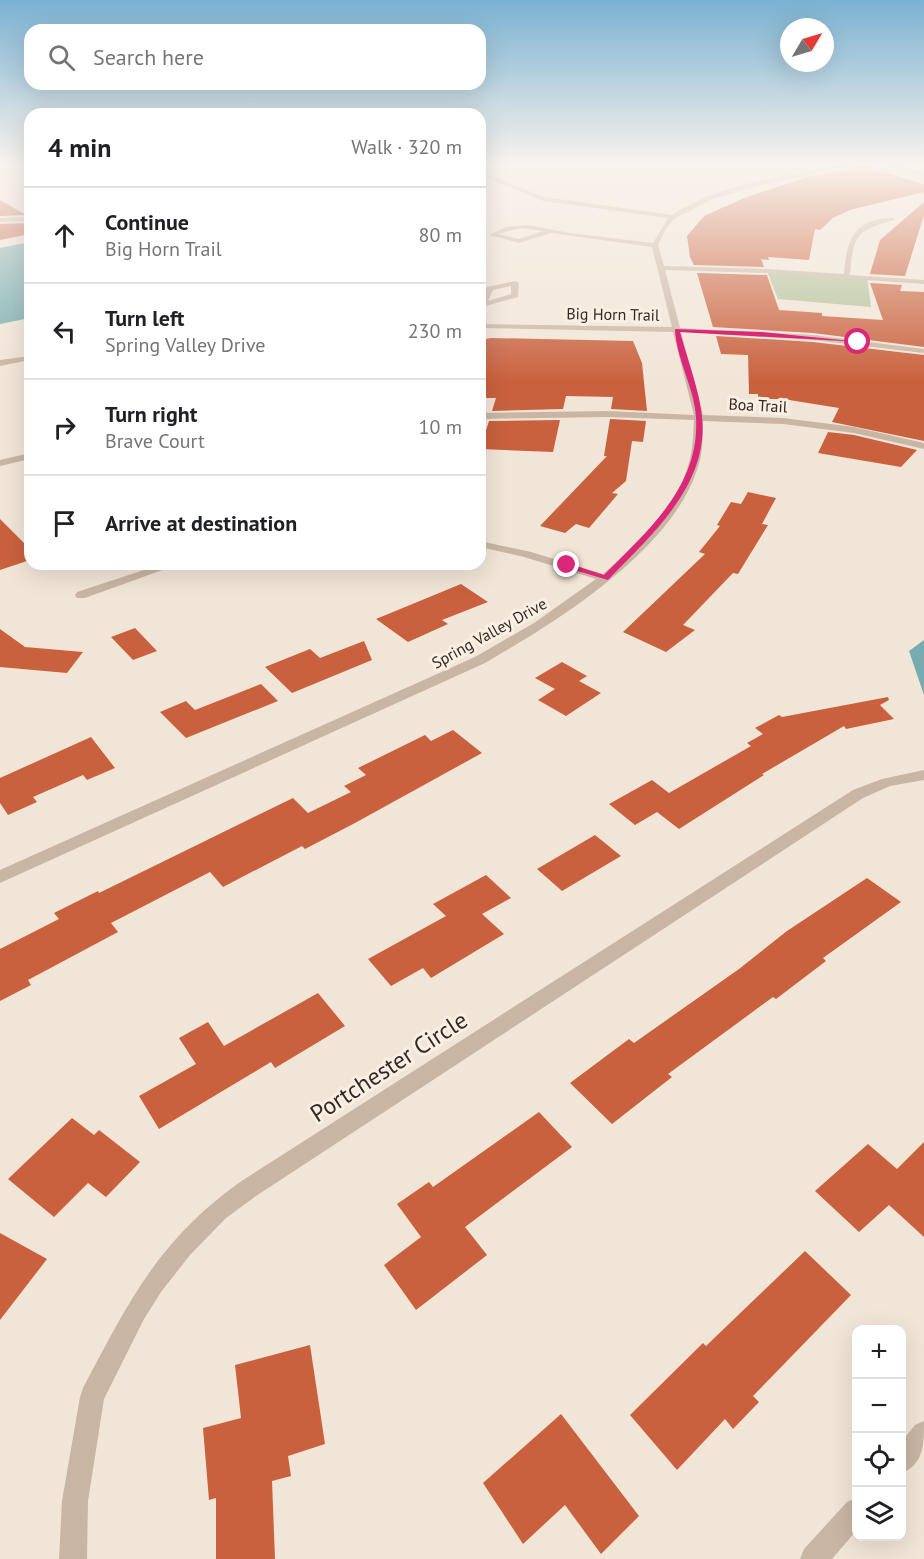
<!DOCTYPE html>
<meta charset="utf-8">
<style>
body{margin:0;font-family:"PT Sans",sans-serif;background:#f2f2f2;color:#202124}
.controls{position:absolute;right:18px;bottom:18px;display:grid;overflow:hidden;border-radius:12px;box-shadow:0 6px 24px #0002}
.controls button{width:54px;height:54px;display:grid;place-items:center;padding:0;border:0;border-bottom:2px solid #e0e0e0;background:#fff;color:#202124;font:30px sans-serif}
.compass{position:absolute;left:780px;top:18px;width:54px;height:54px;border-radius:50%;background:#fff;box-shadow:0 6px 24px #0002;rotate:52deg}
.stop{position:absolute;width:18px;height:18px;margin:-14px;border:4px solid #db2777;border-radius:50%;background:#fff}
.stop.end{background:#db2777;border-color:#fff;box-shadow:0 2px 6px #0008}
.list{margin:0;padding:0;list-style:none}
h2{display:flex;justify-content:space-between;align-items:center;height:78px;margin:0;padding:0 24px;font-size:26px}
h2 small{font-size:20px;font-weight:400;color:#757577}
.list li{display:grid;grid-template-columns:39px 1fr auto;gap:18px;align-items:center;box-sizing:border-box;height:96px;padding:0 24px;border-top:2px solid #e0e0e0}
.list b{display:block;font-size:22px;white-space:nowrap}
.list p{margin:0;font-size:20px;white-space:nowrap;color:#757577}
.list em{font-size:20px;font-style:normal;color:#757577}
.icon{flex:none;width:33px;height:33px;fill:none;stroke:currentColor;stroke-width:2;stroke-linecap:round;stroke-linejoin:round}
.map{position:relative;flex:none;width:924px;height:1559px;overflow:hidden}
.search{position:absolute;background:#fff;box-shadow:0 6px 24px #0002;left:24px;top:24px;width:462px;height:66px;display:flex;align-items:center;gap:15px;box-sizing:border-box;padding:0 21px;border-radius:18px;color:#757577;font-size:22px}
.panel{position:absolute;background:#fff;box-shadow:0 6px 24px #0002;left:24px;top:108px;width:462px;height:462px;border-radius:18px}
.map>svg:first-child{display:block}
.green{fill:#b2c097}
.water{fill:#76acaf}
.building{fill:#c9613e}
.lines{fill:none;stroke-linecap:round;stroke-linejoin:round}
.street{fill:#c9b5a3;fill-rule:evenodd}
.route{fill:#db2777}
.labels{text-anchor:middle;stroke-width:6;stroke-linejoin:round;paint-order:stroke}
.far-street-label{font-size:16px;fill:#342a25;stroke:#f9efe3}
.near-street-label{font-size:24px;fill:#342a25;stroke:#f9efe3}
</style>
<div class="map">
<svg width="924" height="1559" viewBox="0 0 924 1559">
<rect width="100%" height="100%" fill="#f1e5d7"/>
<path class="green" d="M767 271 867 277 871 307 778 299Z"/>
<path class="water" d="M30 242V318L0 324V248Z
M924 640V695L909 651Z"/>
<path class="building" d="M863 166 924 184V192L850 210 833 218 820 230 815 229 809 260 768 257 769 260 761 259 764 267 694 265 690 257 687 236 704 216 744 198 804 178Z
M0 200 26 215 0 216Z
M924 202V215L905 276 870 274 880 240Z
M30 223V234L0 240V224Z
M697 273 767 275 779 310 822 313V316L883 320 870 283 902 285 900 291 924 292V347L813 333 713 327Z
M716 336 813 342 924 355V441L832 422 839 408 783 399H758V394H749L748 355 721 354Z
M491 338 633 341 642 363 647 411 611 409 613 397 566 396 563 409 492 411 496 398H480V340Z
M610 419 646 421 643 442 632 441 626 481 612 493 618 494 589 528 576 524 565 533 540 526 607 456H604Z
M560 420 553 452 480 449 489 421Z
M828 432 854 435 917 450 901 467 818 453Z
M748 492 776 498 762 524 768 525 738 574 733 573 683 625 695 630 666 652 623 632 705 554 699 552 720 526 717 525 731 502 741 504Z
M0 519 30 549V560L0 570Z
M461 584 488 602 442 620 448 624 408 642 376 619Z
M135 628 157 651 133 660 111 637Z
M0 629 25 647 83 652 67 673 0 667Z
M364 641 372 660 292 693 265 667 310 649 320 658Z
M562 662 587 676 579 681 601 693 566 716 538 700 555 689 535 678Z
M261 684 278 701 186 738 160 712 186 701 195 710Z
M888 697 889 700 880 705 894 719 846 729 844 726 762 774 764 775 679 829 657 812 635 825 609 804 652 780 669 793 751 746 747 743 763 734 755 728 779 715 782 717Z
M453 730 482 753 355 823 305 849 302 846 223 887 210 872 111 923 118 932 28 980 31 985 0 1001V949L59 919 54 913 98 891 99 893 293 798 308 813 351 792 344 786 366 775 358 768 425 735 431 741Z
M91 737 115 768 87 780 83 775 33 797 37 802 8 815 0 803V778Z
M595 835 621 856 562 891 537 869Z
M486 875 511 898 482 914 504 934 431 978 423 968 391 986 368 959 446 916 433 904Z
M867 878 901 902 823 958 826 961 776 999 773 997 668 1074 672 1077 612 1124 570 1083 629 1039 634 1043 739 969 787 931Z
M318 993 345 1026 275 1068 271 1062 159 1129 139 1096 196 1064 179 1038 208 1022 224 1046Z
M539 1112 572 1147 465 1227 487 1255 416 1310 384 1265 421 1237 397 1204 429 1182 433 1187Z
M72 1118 94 1135 99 1130 140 1162 106 1197 88 1183 54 1217 8 1179Z
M924 1142V1237L889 1205 859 1232 815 1191 868 1144 897 1169Z
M0 1233 47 1259 0 1320Z
M805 1251 851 1295 753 1396 759 1402 733 1429 725 1419 677 1470 630 1415 703 1343 706 1346Z
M310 1345 325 1444 288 1456 291 1476 272 1481 275 1559H216V1498L209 1500 203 1428 241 1418 235 1365Z
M561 1414 639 1516 601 1554 565 1505 523 1544 483 1483Z"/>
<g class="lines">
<path class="street" d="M853 164H862L762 185 712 199 674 219 667 227 658 245 664 266 767 269 844 274C847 239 854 218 894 218V220C856 230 853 236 850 275L924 280V284L767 273 665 270 680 328 813 335 924 349V353L813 340 681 332 703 415 783 418 854 427 924 443V449L854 433 783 424 703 421C703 437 703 454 697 470 670 552 556 622 485 663L0 883V870L475 657 534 623 596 579 524 557 480 547V541L531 552 603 574C636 545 675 510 688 466 693 451 693 436 694 420L608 417 480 419V413L608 411 694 415 673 332 480 328V324L672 327 652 247 551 233 519 243 489 235 506 227 528 225 570 233 653 243 668 218 543 201 480 175V171L544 197 672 215C725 181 792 175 853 164ZM521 228 543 231 519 239 498 234Z
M880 164H888L924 173V177Z
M30 217V221L0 222V218Z
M515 281 519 283 518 297 485 306 480 312V302L487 287ZM511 286V294L488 301 493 290Z
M30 356V360L0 366V360Z
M30 453V459L0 466V460Z
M162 564H179L85 598H77L75 595 77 592Z
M924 770V780L890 786 863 798 256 1196 226 1218 190 1255 161 1292 144 1319 104 1399 88 1501 87 1559H59L62 1501 80 1397 83 1388C129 1301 158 1241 240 1182L853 790 882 779Z
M924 1421C924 1444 924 1464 902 1473V1441L915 1425Z
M856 1498V1531L832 1559H800L804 1549 847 1502Z"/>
</g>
<linearGradient id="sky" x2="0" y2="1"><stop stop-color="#7ab1d1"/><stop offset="0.43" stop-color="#f9f3ed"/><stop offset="1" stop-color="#f9f3ed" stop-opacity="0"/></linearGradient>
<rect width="924" height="382" fill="url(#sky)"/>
<path class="route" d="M675 329 762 332 861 342 680 332C687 358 700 392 702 417 709 486 651 535 608 580L564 567 563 565 567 563 604 575C647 531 700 487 696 418 695 389 676 359 675 329Z"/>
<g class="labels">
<g class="far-street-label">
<text transform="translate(613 314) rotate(1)" y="6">Big Horn Trail</text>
<text transform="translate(758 405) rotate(3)" y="6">Boa Trail</text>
<text transform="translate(489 633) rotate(-29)" y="6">Spring Valley Drive</text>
</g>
<g class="near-street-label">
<text transform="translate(389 1067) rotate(-33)" y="8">Portchester Circle</text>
</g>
</g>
</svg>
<div class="controls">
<button>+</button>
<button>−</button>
<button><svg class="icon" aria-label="locate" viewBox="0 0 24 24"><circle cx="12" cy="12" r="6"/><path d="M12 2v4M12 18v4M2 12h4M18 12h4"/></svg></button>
<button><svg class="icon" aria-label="layers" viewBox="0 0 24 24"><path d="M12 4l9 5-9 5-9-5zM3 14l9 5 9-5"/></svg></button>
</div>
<svg class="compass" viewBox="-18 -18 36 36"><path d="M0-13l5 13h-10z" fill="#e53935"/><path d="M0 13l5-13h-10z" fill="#757577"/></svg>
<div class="stop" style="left:858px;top:342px"></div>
<div class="stop end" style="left:567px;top:565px"></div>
<div class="search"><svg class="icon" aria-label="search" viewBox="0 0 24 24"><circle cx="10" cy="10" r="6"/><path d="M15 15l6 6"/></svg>Search here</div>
<section class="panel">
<h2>4 min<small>Walk · 320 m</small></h2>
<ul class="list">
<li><svg class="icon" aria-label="ahead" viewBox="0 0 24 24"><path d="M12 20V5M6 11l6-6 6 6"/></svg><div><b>Continue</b><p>Big Horn Trail</p></div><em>80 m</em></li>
<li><svg class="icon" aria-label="left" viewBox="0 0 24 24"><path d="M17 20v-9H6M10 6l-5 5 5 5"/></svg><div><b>Turn left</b><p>Spring Valley Drive</p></div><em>230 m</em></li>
<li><svg class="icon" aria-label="right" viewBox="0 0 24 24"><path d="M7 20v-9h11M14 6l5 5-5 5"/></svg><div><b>Turn right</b><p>Brave Court</p></div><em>10 m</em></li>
<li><svg class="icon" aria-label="arrive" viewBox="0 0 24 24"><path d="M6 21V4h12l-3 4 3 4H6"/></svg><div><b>Arrive at destination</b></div></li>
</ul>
</section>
</div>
